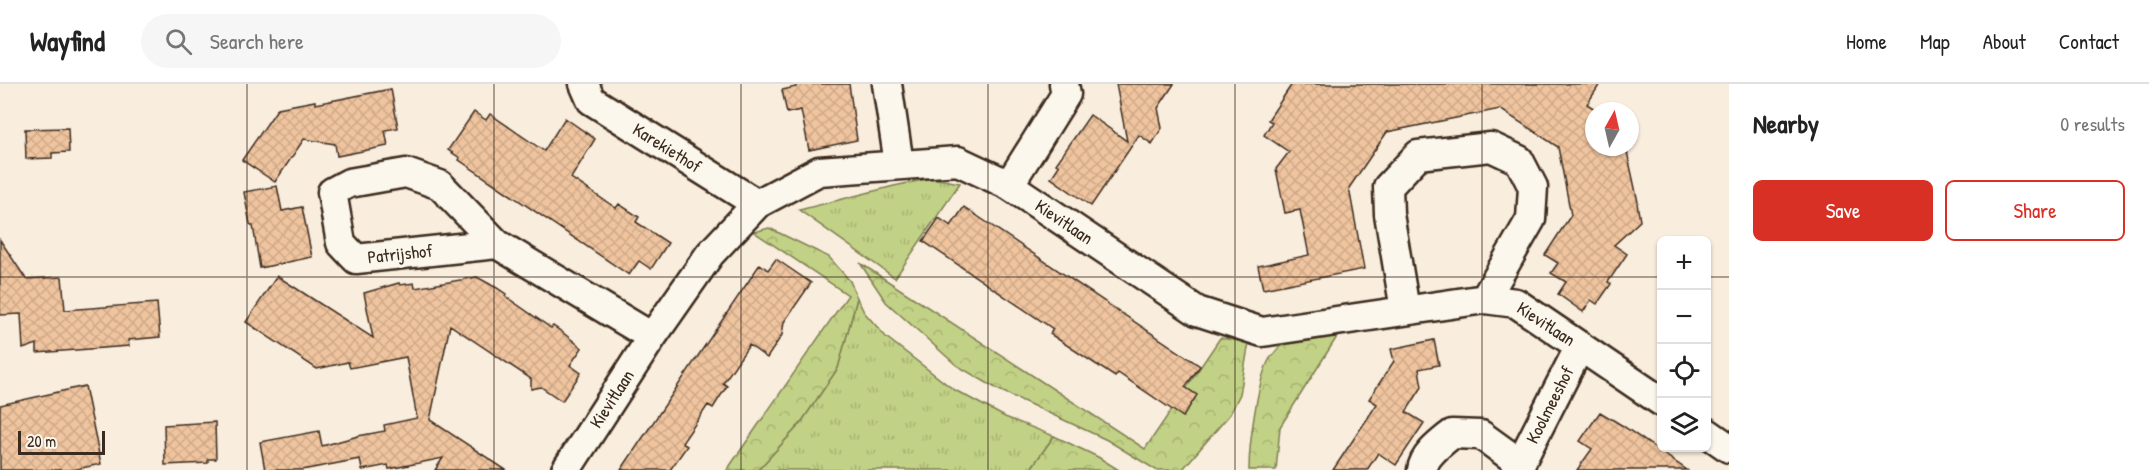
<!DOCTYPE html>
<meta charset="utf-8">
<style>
body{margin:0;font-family:"Patrick Hand",sans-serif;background:#f6f6f6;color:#222}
.controls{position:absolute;right:18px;bottom:18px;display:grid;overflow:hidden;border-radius:9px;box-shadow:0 2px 4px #0004}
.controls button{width:54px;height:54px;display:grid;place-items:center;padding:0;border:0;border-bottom:2px solid #e0e0e0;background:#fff;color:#222;font:30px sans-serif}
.compass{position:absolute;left:1585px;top:18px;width:54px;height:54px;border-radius:50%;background:#fff;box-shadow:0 2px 4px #0004;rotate:8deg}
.scale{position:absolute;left:18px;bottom:15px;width:87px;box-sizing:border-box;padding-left:6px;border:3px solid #3b2a1e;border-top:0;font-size:16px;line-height:21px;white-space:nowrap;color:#3b2a1e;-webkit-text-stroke:4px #fbf7ec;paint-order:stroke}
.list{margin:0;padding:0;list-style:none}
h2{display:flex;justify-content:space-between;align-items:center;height:78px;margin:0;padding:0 24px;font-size:26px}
h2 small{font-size:20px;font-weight:400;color:#767676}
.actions{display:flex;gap:12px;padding:18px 24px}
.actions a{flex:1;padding:14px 0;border:2px solid #d93025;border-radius:9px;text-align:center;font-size:21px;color:#d93025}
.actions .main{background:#d93025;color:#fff}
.icon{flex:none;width:33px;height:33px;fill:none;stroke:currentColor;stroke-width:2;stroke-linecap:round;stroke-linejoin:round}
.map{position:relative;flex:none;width:1729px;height:386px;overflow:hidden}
header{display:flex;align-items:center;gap:36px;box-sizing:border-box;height:84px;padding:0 30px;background:#fff;border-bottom:2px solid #e0e0e0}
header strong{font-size:28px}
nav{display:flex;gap:33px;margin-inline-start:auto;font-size:21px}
.search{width:420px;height:54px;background:#f6f6f6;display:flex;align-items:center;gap:15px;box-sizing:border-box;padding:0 21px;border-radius:33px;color:#767676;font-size:22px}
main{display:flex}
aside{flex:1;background:#fff}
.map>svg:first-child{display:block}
.grass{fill:url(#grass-tufts);stroke:#7e7e52;stroke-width:1.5}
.forest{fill:url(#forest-crowns);stroke:#7e7e52;stroke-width:1.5}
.building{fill:url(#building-cross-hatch);stroke:#3b2a1e;stroke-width:1.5}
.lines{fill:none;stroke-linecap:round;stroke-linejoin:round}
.minor-casing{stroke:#3b2a1e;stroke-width:33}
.minor{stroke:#fbf7ec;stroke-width:28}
.grid{fill:none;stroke:#3b2a1e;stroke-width:1.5;stroke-opacity:0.55}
.labels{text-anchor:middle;stroke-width:6;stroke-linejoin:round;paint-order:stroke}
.street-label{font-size:18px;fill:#3b2a1e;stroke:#fbf7ec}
</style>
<header>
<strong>Wayfind</strong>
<div class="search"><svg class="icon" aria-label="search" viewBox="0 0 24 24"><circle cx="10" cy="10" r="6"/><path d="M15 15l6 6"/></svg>Search here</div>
<nav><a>Home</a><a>Map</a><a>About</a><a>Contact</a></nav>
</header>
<main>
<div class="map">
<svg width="1729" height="386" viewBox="0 0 1729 386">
<defs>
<pattern id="grass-tufts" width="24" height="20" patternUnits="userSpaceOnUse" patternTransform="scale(1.5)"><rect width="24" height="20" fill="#c1d185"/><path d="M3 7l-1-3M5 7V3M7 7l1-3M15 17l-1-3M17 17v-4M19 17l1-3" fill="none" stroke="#a7b472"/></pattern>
<pattern id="forest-crowns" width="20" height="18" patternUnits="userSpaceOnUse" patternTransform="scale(1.5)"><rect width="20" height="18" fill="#c1d185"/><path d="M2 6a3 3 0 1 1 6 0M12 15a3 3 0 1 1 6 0" fill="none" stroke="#a7b472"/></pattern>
<pattern id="building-cross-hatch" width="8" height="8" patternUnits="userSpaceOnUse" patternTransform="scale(1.5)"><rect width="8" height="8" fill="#efc49f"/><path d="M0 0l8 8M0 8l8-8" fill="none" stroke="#cea988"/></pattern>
</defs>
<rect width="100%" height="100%" fill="#f9eddd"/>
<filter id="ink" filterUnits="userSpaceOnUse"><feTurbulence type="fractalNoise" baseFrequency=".0167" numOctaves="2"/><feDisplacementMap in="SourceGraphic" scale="12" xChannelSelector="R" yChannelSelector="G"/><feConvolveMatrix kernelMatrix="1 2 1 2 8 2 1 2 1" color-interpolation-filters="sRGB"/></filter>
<g filter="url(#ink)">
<path class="grass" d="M932 94 960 99 895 194 799 126 894 102Z
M857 214 864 228 886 253 953 305 1005 333 1054 352 1030 386H758L800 340 838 284Z"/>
<path class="forest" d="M769 144 829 173 850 197 857 214 838 284 800 340 758 386H727L848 211 754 148Z
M860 179 1145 365 1220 254 1249 258 1240 310 1230 330 1182 386H1156L1107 356 999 306 956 281 886 218Z
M1340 248 1280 343 1276 386H1249C1249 361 1257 298 1269 276 1273 270 1279 264 1283 258Z
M1054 352 1098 373 1119 386H1030Z"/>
<path class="building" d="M796 0H849L857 56 809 66 801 26 787 29 782 6 796 3Z
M1116 0H1174L1158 24 1162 44 1152 60 1139 51 1091 122 1051 94 1059 82 1056 80 1090 31 1127 57Z
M1292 0H1600L1587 20 1598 27H1594V63H1626L1638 118 1637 119 1640 137 1614 161 1627 170 1608 198 1611 200 1597 220 1591 216 1583 228 1558 210 1566 198 1551 189 1558 179 1545 171 1571 131 1558 63 1500 25 1387 48 1349 104 1364 185 1263 205 1258 182 1309 171 1300 126 1285 129 1276 85 1289 68 1264 51 1272 38 1268 36Z
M391 5 398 44 385 46 388 62 337 72 335 60 304 55 275 98 242 76 278 24 315 17V20Z
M474 28 486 36 490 30 544 67 565 34 595 55 571 94 616 124 619 120 639 133 636 138 668 159 651 185 639 177 629 191 459 76 460 74 448 66Z
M68 44 69 68 52 69V74L26 75 25 45Z
M277 102 282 127 302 123 312 173 260 184 253 142 250 140 244 108Z
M964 123 1200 282 1185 303 1197 311 1183 333 1118 289 1115 293 1050 250 1053 245 923 157 939 134 951 142Z
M0 156 26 195 62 193 65 226 157 219 160 253 128 256 129 262 37 269V260L23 265 21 230 0 231Z
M776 175 811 199 784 238 782 251 767 274 749 261 723 299 727 302 713 324 708 321 682 359 687 362 670 386H621L760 180 768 186Z
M277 192 373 254 364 209 399 199 400 201 414 199 415 204 477 193 497 204 506 210 505 212 551 244 553 242 562 248 582 264 570 281 581 289 562 317 541 303 531 305V295L450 241 430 336 506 386H435L443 374 389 385 388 381 362 386 360 375 302 386H265L260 358 319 347 322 362 358 352 385 347 384 341 417 334 406 273 350 284 348 278 317 285 246 238Z
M1434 256 1439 281 1419 285 1422 303 1406 328 1424 339 1396 381 1378 369 1367 386H1333L1377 320 1369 315 1394 277 1391 265Z
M85 302 101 380 72 386H0V321Z
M1600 328 1623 342 1687 386H1577L1592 365 1580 357Z
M215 338 216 375H208V379L165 381 164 341Z"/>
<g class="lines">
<g class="minor-casing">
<path id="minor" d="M584 0 591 16 757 120
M887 0 899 80
M406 89 440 101 497 160 356 175 341 159 332 108 349 99Z
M1009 101 1066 10 1064 0
M497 160 652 253
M1405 226 1389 130 1388 103 1418 71 1491 63 1519 76 1533 103 1531 135 1485 215
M1706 348 1729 364
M566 386 652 253 710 170 757 120 819 87 958 77 1009 101 1197 227 1262 248 1485 215 1516 219 1662 318
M1422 386C1424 371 1441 359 1452 350L1481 351 1521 380
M1517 386 1580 262"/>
</g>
<use href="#minor" class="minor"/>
</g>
</g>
<path class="grid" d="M247 0V386M494 0V386M741 0V386M988 0V386M1235 0V386M1482 0V386M0 193H1662M1706 193H1729"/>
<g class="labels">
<g class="street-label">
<text transform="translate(667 64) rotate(32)" y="6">Karekiethof</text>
<text transform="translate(1064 138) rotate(34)" y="6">Kievitlaan</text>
<text transform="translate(400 170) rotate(-6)" y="6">Patrijshof</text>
<text transform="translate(1546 240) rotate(33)" y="6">Kievitlaan</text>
<text transform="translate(612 315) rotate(-57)" y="6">Kievitlaan</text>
<text transform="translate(1550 321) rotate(-63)" y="6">Koolmeeshof</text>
</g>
</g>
</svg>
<div class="controls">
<button>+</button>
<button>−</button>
<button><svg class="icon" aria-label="locate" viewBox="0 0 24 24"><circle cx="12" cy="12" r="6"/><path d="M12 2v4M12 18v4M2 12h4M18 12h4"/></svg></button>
<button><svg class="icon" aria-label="layers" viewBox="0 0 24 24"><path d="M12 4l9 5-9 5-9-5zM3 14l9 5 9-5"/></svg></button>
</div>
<svg class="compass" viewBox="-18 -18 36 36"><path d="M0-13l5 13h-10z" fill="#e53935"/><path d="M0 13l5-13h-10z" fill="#767676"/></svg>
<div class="scale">20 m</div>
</div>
<aside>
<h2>Nearby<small>0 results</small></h2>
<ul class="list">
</ul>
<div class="actions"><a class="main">Save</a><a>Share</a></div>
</aside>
</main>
